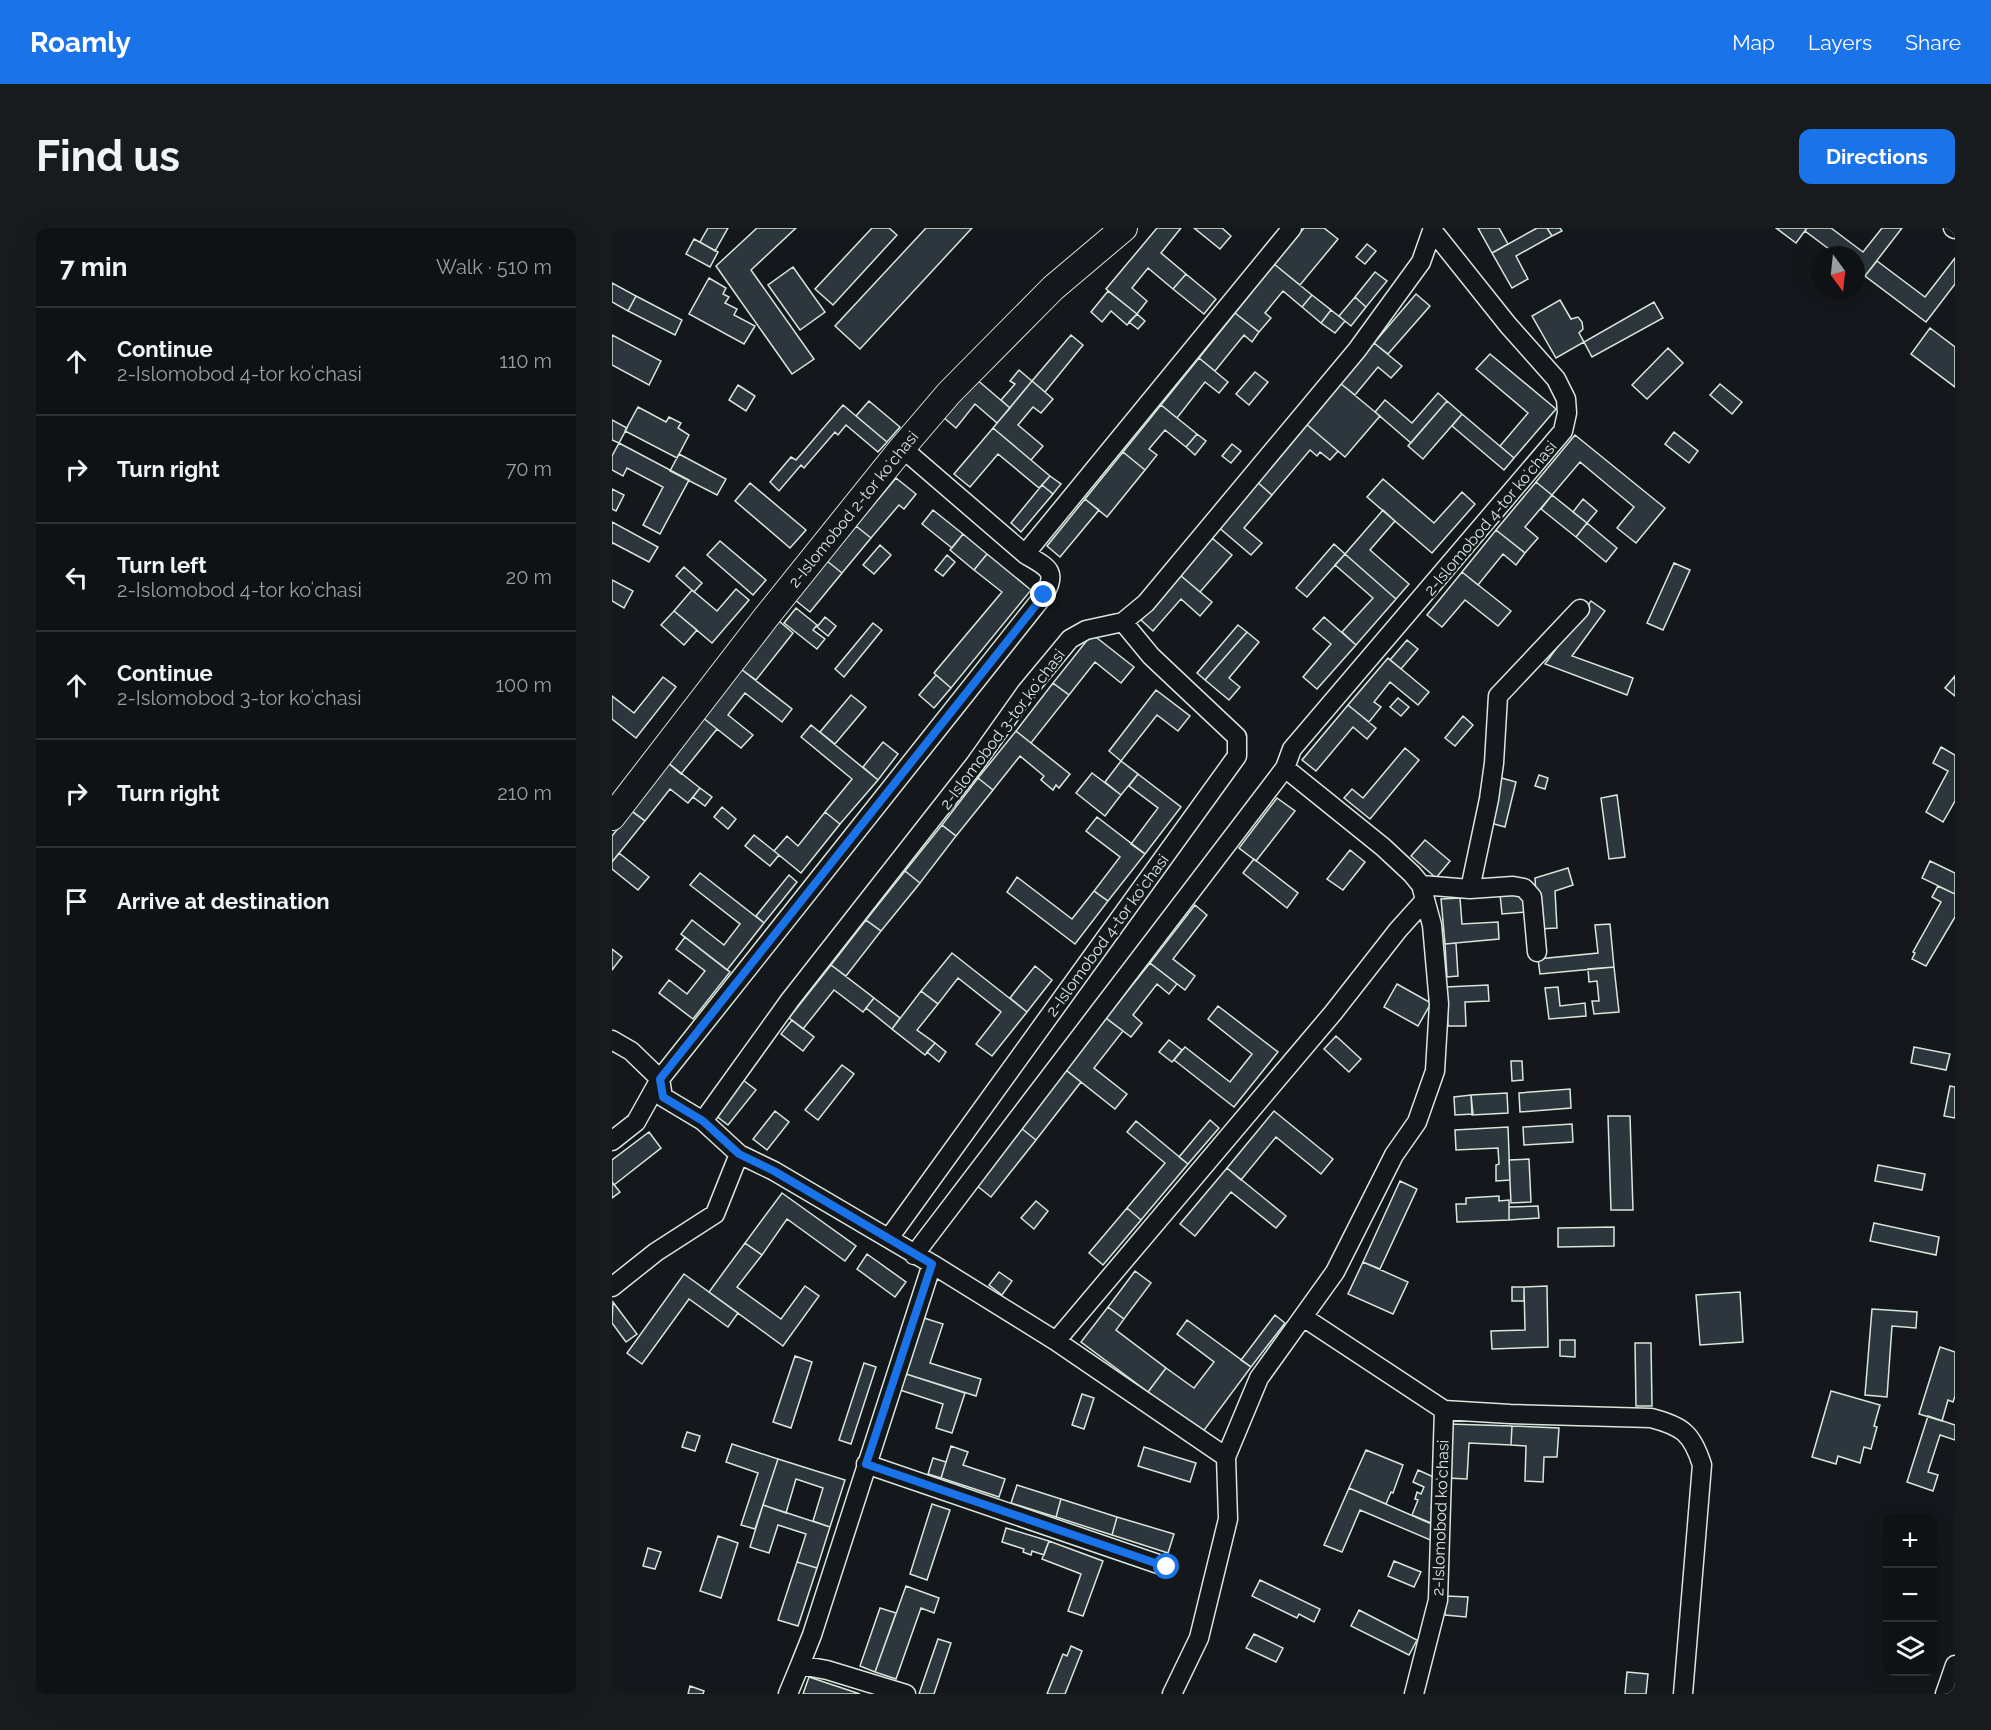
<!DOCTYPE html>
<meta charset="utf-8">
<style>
body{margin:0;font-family:Raleway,sans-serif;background:#181b1e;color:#f1f3f6}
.controls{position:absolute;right:18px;bottom:18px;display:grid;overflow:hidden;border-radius:12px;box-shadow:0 6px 24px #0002}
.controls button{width:54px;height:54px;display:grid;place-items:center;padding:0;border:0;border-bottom:2px solid #2f3234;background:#0f1215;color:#f1f3f6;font:30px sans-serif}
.compass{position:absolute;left:1199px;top:18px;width:54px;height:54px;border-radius:50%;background:#0f1215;box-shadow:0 6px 24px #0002;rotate:165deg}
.stop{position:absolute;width:18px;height:18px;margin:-14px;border:4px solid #1a73e8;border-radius:50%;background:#fff}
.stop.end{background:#1a73e8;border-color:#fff;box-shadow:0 2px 6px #0008}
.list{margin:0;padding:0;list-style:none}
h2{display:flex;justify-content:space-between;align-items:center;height:78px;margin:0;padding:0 24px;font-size:26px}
h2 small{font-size:20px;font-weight:400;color:#9b9ea0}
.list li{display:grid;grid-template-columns:39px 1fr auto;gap:18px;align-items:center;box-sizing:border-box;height:108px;padding:0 24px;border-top:2px solid #2f3234}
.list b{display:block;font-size:22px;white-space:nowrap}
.list p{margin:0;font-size:20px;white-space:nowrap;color:#9b9ea0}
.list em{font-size:20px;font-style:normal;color:#9b9ea0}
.icon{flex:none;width:33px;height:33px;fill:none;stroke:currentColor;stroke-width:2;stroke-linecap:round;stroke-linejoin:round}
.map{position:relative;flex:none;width:1343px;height:1466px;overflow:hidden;border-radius:12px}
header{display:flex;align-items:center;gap:36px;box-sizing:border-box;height:84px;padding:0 30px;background:#1a73e8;color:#fff}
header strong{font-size:28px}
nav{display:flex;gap:33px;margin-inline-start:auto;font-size:21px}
.intro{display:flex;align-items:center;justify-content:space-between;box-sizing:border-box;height:144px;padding:0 36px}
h1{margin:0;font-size:42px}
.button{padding:15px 27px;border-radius:12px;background:#1a73e8;color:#fff;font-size:21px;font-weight:700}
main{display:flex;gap:36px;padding:0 36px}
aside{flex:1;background:#0f1215;border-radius:12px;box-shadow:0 6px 24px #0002}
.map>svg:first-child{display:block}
.building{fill:#2c363c;stroke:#d8e6dc;stroke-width:1.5}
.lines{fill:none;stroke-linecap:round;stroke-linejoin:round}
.street-casing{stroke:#d8e6dc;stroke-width:21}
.secondary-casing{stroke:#d8e6dc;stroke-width:28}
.street{stroke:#14181c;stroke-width:18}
.secondary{stroke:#14181c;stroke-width:26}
.route{stroke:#1a73e8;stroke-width:8}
.labels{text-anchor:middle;stroke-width:4.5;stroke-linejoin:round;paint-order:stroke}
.street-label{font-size:16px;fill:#d8e6dc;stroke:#14181c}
</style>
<header>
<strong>Roamly</strong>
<nav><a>Map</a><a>Layers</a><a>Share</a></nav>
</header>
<div class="intro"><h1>Find us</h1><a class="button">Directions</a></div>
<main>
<aside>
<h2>7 min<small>Walk · 510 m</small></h2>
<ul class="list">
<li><svg class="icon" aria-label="ahead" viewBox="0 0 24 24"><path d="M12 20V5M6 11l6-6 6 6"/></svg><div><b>Continue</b><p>2-Islomobod 4-tor koʻchasi</p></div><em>110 m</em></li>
<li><svg class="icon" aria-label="right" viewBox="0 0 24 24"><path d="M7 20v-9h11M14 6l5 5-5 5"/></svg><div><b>Turn right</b></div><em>70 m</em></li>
<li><svg class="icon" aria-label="left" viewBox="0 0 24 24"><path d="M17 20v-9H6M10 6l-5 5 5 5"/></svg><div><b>Turn left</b><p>2-Islomobod 4-tor koʻchasi</p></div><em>20 m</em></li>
<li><svg class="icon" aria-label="ahead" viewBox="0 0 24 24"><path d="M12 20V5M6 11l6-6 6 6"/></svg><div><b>Continue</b><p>2-Islomobod 3-tor koʻchasi</p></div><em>100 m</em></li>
<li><svg class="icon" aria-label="right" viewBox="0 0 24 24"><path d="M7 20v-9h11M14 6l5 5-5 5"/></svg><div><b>Turn right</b></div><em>210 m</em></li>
<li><svg class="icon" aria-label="arrive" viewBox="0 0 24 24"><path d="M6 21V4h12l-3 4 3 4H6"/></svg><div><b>Arrive at destination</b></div></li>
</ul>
</aside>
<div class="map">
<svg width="1343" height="1466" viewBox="0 0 1343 1466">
<rect width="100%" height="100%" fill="#14181c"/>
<path class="building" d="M96 0H116L103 23 88 14Z
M145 0H184L139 42 202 131 180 146 104 38Z
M260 0H277L285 7 221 77 203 61Z
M314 0H360L248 121 223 98Z
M545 0H569L549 25 574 46 561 61 536 40 520 60 535 73 525 86 494 61Z
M582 0H610L619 8 608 21Z
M692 0H712L726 11 688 57 662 36Z
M866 0H887L896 16 880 25Z
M925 0H935L940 8 904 28 916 51 900 60 880 25Z
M935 0H948L950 3 940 8Z
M1164 0H1195L1184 15Z
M1195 0H1219L1251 24 1270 0H1290L1253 48 1244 41V27H1225L1193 3Z
M82 11 106 24 98 39 74 26Z
M755 16 764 23 753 36 744 29Z
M1343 30V56L1314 94 1253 48 1265 33 1313 69Z
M662 36 700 67 690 79 671 63 653 85 659 90 647 104 623 85Z
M181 39 213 84 188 102 156 57Z
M763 44 775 53 754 79 743 69Z
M574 46 604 71 592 86 561 61Z
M97 50 114 60 111 66 117 69 113 75 125 81 122 87 143 98 132 116 77 86Z
M0 55 24 68 16 83 0 74Z
M496 63 525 86 515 97 499 83 490 94 479 84Z
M804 66 818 78 776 126 762 115Z
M700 67 719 82 709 95 690 79Z
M24 68 70 92 63 107 16 83Z
M743 69 754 79 739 98 727 88Z
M948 72 959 91 966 89 970 94 971 101 967 105 972 114 944 130 920 88Z
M1042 74 1051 90 980 129 972 114Z
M719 82 733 93 723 105 709 95Z
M623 85 647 104 640 114 632 107 603 143 587 130Z
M525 86 533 93 526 101 517 94Z
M1318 100 1343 119V159L1299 126Z
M0 107 49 133 37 157 0 137Z
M459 107 471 117 433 164 420 153Z
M762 115 790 138 779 150 766 139 743 167 728 155Z
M1056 120 1071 135 1035 171 1020 157Z
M878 126 944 181 902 230 888 218 916 185 864 141Z
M587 130 616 154 607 165 593 154 565 190 549 177Z
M407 142 420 153 398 180 389 172 403 156 398 153Z
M643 144 656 154 637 177 624 166Z
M363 150 398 180 385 195 363 176 344 200 331 189Z
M420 153 441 171 429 185 421 179 406 197 431 218 419 232 381 200Z
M728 155 768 188 733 229 693 195Z
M1108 156 1130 174 1120 186 1098 167Z
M126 157 143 168 134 183 117 172Z
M826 165 835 173 799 215 763 184 773 172 800 195Z
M257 173 288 199 275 214 244 188Z
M835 173 850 186 811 231 796 218Z
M231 177 275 214 266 224 234 197 226 207 223 204 192 240 189 237 167 263 158 254 179 229 184 232Z
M549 177 585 206 574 219 553 202 537 221 545 227 533 242 511 224Z
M26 179 54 194 57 189 69 195 66 200 77 207 65 230 13 203Z
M850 186 902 230 892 242 840 198Z
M0 192 15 200 7 215 0 212Z
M693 195 726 223 718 232 708 224 705 228 698 222 660 267 644 253Z
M381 200 438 248 427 260 386 226 358 259 342 246Z
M1062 204 1086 223 1077 235 1053 216Z
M585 206 594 213 583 227 574 219Z
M963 207 1053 280 1024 315 1005 300 1022 279 968 234 940 267 924 254Z
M7 215 77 252 48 306 31 297 51 259 15 240 11 248 0 242V228Z
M620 216 629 223 619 235 610 228Z
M511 224 533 242 495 289 473 271Z
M67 226 114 251 105 267 58 243Z
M438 248 449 256 441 266 430 257Z
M284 250 304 266 292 281 287 277 259 310 244 298Z
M771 251 822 295 850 264 863 276 820 325 755 269Z
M644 253 660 267 632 300 650 315 639 327 605 298Z
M924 254 940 267 913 299 926 310 913 325 884 302Z
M138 255 194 302 178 320 123 273Z
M430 257 441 266 409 304 399 295Z
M0 261 12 267 4 283 0 281Z
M940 267 975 295 964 309 929 281Z
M473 271 487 282 448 329 435 318Z
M971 271 985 283 975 295 961 284Z
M321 282 351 306 340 320 310 296Z
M771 282 783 293 758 322 797 356 784 371 733 326Z
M0 294 46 319 37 334 1 315 0 316Z
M975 295 1005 320 994 334 964 309Z
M244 298 259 310 230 345 215 333Z
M884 302 913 325 904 337 891 326 866 357 850 344Z
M351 306 375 326 362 342 338 322Z
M600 310 620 327 588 364 568 347Z
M108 313 154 352 141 367 95 327Z
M722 316 733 326 695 369 684 360Z
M268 317 279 327 262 346 251 337Z
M375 326 419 362 339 460 322 445 390 364 362 342Z
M733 326 784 371 744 417 730 404 761 370 723 337Z
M335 327 343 334 331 348 323 342Z
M215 333 230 345 198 384 183 372Z
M1062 335 1078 342 1051 402 1035 395Z
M72 339 90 355 82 364 64 348Z
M850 344 899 383 886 398 853 372 830 399 815 387Z
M568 347 600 374 588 388 569 371 541 403 529 392Z
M0 352 21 363 12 380 0 373Z
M124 361 137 372 100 415 62 383 80 362 105 383Z
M979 373 993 383 960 428 1021 450 1015 467 933 436Z
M184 380 205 397 201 402 213 411 205 421 172 395Z
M62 383 85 402 72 417 49 397Z
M213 389 224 398 216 408 205 399Z
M712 389 744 417 705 461 691 449 719 416 701 401Z
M167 393 181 405 144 452 129 441Z
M261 395 270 402 232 449 223 441Z
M626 397 635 404 593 452 585 445Z
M635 404 647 414 617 450 628 459 617 472 593 452Z
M480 406 522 439 509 455 483 434 457 467 441 455Z
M795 412 806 421 789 441 778 432Z
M776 430 817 464 806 477 778 454 762 474 769 479 757 494 736 477Z
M129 441 180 481 170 494 133 465 116 487 141 507 129 520 90 489Z
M324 447 339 460 322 480 307 467Z
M1343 448V468L1333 460Z
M51 449 64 459 24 510 0 491V468L22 485Z
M441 455 457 467 419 515 404 503Z
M544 462 578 488 566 503 545 487 509 533 497 523Z
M239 467 254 479 223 516 208 504Z
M786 470 797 479 789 488 778 479Z
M736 477 764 500 755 511 741 499 704 543 690 532Z
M851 488 861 497 843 518 833 510Z
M90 489 105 501 69 546 55 534Z
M199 497 266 552 228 596 213 584 240 551 189 509Z
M404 503 458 546 447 560 444 557 441 562 429 552 432 548 408 528 381 562 366 550Z
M271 514 286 526 266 552 251 539Z
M1329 519 1343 527V573L1331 594 1314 584 1336 543 1321 535Z
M793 520 807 532 758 591 732 570 740 561 751 570Z
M509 533 526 546 509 567 493 554Z
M55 534 88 560 76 575 58 561 33 593 18 582Z
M480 545 509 567 493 588 464 565Z
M526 546 569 579 533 626 519 616 546 580 517 558Z
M927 547 936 550 933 561 923 558Z
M886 549 904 554 893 599 875 594Z
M366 550 381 562 344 608 330 597Z
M88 560 100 569 93 578 81 569Z
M1005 567 1013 629 997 631 989 570Z
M665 570 683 583 644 633 627 620Z
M110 579 124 591 116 601 102 589Z
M20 583 33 593 0 634V608Z
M213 584 228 596 189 645 162 623 175 608 186 618Z
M485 589 533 626 496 673 482 663 508 629 474 603Z
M330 597 344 608 308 655 293 643Z
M142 607 167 627 158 638 133 618Z
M813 612 838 633 824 650 799 628Z
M738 622 753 634 731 662 715 651Z
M7 625 37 649 26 662 0 641V634Z
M642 631 686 665 675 680 631 645Z
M1318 633 1343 645V666L1310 650Z
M956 640 961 657 943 663 945 700 926 701 923 650Z
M293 643 308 655 269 703 254 692Z
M88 645 152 695 115 742 69 706 80 692 112 717 128 696 78 657Z
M177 647 185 654 152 695 144 688Z
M405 649 460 691 482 663 496 673 463 716 395 664Z
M1326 658 1343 666V689L1314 738 1300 731 1303 725 1301 724 1329 674 1320 669Z
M913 664 915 684 890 686 888 666Z
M848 670 850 696 886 694 887 711 833 716 829 671Z
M583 677 595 687 561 731 583 748 573 762 538 735Z
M254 692 269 703 234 748 219 737Z
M998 696 1002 739 928 746 926 731 986 725 983 697Z
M73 709 118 744 81 791 47 765 57 752 75 766 93 743 64 721Z
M844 715 846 748 835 749 833 716Z
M0 721 10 729 0 742Z
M340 725 415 784 380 828 364 816 389 784 346 750 326 776 309 763Z
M538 735 565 756 557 766 545 756 521 787 530 795 519 809 494 790Z
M219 737 262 770 251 784 222 762 191 801 177 790Z
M423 738 440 752 415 784 398 770Z
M1002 739 1007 784 982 786 980 773H987L985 753 977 754 976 741Z
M785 756 819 775 806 798 772 779Z
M876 757 877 773 853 774 854 798H836L834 759Z
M946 759 948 778 973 775 974 788 937 791 933 760Z
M309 763 326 776 305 802 323 815 313 827 280 801Z
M262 770 288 790 280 801 254 780Z
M606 778 666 824 622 879 562 832 573 819 618 854 640 826 596 791Z
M494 790 511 803 482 840 515 866 503 881 454 842Z
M180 792 202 809 191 823 169 806Z
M724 808 749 831 737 844 712 821Z
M557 812 570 822 560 834 547 824Z
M323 815 334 824 327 834 315 824Z
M1302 819 1338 826 1334 842 1299 835Z
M899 833H910L911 852 900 853Z
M230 837 242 846 206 892 193 882Z
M454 842 469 854 424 912 409 900Z
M131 852 144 862 116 897 103 887Z
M1338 858 1343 859V890L1332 888Z
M958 861 959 880 908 884 907 865Z
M895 865 896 885 860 887 859 867Z
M859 867 861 886 843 887 842 869Z
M163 883 177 894 155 922 141 911Z
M662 883 721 931 709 946 664 909 629 952 615 940Z
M996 888H1018L1021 982H999Z
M598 892 607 900 576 936 567 929Z
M524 893 576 936 529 992 515 980 553 935 515 904Z
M960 896 961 914 912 917 911 899Z
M896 899 898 952 884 953V937L887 936 886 920 844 922 843 902Z
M409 900 424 912 379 969 364 957Z
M37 904 49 920 2 957 0 954V932Z
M917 931 919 974 899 975 897 932Z
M1266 937 1313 946 1310 962 1263 953Z
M615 940 674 988 664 1000 619 964 583 1008 568 996Z
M788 953 805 961 768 1041 751 1034Z
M0 954 8 964 0 970Z
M170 965 244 1018 233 1033 175 991 150 1027 133 1015Z
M887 968V973L897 972V992L845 994 844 976H854V970Z
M424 973 436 983 422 1001 409 990Z
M926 978 927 990 897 992V979Z
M515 980 529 992 491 1037 477 1025Z
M1262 995 1327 1009 1324 1027 1258 1013Z
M1002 999V1018L946 1019V1000Z
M133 1015 150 1027 125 1059 169 1091 193 1058 207 1068 171 1118 97 1064Z
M255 1026 294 1054 283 1069 245 1041Z
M751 1034 796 1054 781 1086 736 1066Z
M523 1043 539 1055 512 1091 496 1079Z
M387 1044 400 1053 390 1067 377 1057Z
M72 1046 126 1085 116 1099 77 1071 30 1136 15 1125Z
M935 1058 936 1119 880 1121 879 1103 913 1102 912 1059Z
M900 1059H912V1073H900Z
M1128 1064 1131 1114 1088 1117 1084 1067Z
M1 1074 25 1106 14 1114 0 1095Z
M496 1079 512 1091 504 1102 554 1140 536 1164 469 1114Z
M1260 1081 1305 1084 1304 1100 1280 1098 1275 1169 1253 1167Z
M663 1087 673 1095 639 1139 629 1132Z
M312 1090 331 1096 318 1135 369 1151 364 1168 294 1146Z
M575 1092 639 1139 590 1205 536 1164 554 1140 582 1160 602 1134 565 1106Z
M948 1112H963V1129L948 1128Z
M1023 1115H1039L1040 1178H1024Z
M1328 1119 1343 1124V1168L1341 1174 1336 1172 1330 1193 1307 1186Z
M183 1128 200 1134 179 1200 161 1194Z
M252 1135 264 1139 239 1216 227 1212Z
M294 1146 353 1165 340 1205 324 1200 331 1176 288 1162Z
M1219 1163 1268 1177 1262 1198 1265 1199 1259 1221 1252 1219 1248 1235 1226 1228 1224 1236 1200 1229Z
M470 1166 482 1170 472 1201 460 1197Z
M1316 1188 1343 1197V1212L1328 1207 1316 1244 1326 1247 1321 1263 1295 1254Z
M837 1196 900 1198 899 1217 857 1215 855 1251 835 1250Z
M900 1198 947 1200 945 1229H932L931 1254 913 1253 914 1218 899 1217Z
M75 1204 88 1208 83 1223 70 1219Z
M120 1216 166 1231 143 1301 129 1297 146 1245 114 1234Z
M339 1218 356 1224 351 1237 393 1251 387 1269 329 1250Z
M532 1219 584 1235 578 1254 526 1238Z
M754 1222 791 1237 781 1265 779 1264 774 1276 737 1260Z
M321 1230 334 1234 329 1250 316 1246Z
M166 1231 233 1252 218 1299 201 1293 211 1260 184 1251 174 1285 151 1277Z
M806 1242 826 1251V1264L819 1280 824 1282 819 1295 800 1287 806 1272 803 1271 805 1264 809 1266 812 1259 801 1254Z
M405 1257 449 1271 444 1289 399 1275Z
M737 1260 824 1298 823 1314 748 1282 730 1324 712 1317Z
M449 1271 505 1289 500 1307 444 1289Z
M320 1276 338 1282 315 1352 298 1346Z
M151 1277 218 1299 205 1340 185 1334 194 1306 166 1297 157 1325 138 1319Z
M505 1289 562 1306 556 1325 500 1307Z
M394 1300 437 1313 432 1327 420 1323 419 1327 411 1324 412 1321 390 1314Z
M106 1308 126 1315 109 1370 88 1363Z
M437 1313 491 1333 471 1388 456 1383 469 1346 430 1331Z
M36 1320 49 1324 43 1341 31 1338Z
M782 1333 809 1344 802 1359 776 1348Z
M185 1334 205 1340 186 1398 166 1392Z
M648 1352 708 1381 702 1394 687 1386 685 1390 640 1368Z
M294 1358 327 1370 322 1385 309 1380 284 1451 263 1444Z
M834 1368 856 1369 854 1389 833 1387Z
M268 1380 284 1385 263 1444 248 1438Z
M747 1382 805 1412 797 1427 739 1398Z
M642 1406 671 1420 664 1434 634 1420Z
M326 1411 339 1415 322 1466H307Z
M459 1418 470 1423 453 1466H435L451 1426 455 1428Z
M1015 1444 1036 1446 1034 1466H1013Z
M197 1449 248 1466H191Z
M78 1458 92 1463 91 1466H76Z"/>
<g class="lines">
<g class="street-casing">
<path id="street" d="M1341 0 1343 1
M413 326 680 0
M673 540 680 521 951 203 955 185 954 171 944 151 896 97 821 3
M809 657 858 661 901 658 912 660 920 669 925 724
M858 661 877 571 882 535 886 468 968 381
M0 812 19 823 48 851
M48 851 51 869 91 893 127 926 162 943 320 1036 444 1113 614 1229
M91 893 178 772 363 536 414 464 458 411 474 402 511 394 534 375 745 122 809 34 821 0
M0 913 24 894 48 851 432 367C447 342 434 339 413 326L290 220
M277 1010 625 528V509L539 428 511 394
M302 1027 673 540 771 619 800 646 809 657 820 697 827 776 823 843 805 894 782 927 723 1044 647 1150 614 1229 616 1291 587 1410 560 1466
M0 1059 44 1024 103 986 127 926
M691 1089 832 1182 898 1186 1039 1190C1070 1198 1080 1205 1090 1237L1071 1466
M444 1113 721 785 786 702 813 672
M254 1236 555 1339
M188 1437 200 1407 320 1036
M176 1466 188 1437 215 1442 294 1466
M802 1466 826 1372 832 1182
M1333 1466 1343 1437"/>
</g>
<g class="secondary-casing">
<path id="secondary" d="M0 589 155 388 290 220 337 165 441 60 512 0"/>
</g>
<use href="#street" class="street"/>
<use href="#secondary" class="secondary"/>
</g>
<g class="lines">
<path class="route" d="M432 367 48 851 51 869 91 893 127 926 162 943 320 1036 254 1236 555 1339"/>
</g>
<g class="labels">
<g class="street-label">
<text transform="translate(241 281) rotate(-51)" y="6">2-Islomobod 2-tor koʻchasi</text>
<text transform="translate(878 290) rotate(-50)" y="6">2-Islomobod 4-tor koʻchasi</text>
<text transform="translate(390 501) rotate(-53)" y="6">2-Islomobod 3-tor koʻchasi</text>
<text transform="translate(495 707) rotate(-54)" y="6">2-Islomobod 4-tor koʻchasi</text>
<text transform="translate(828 1290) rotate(-88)" y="6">2-Islomobod koʻchasi</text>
</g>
</g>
</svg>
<div class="controls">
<button>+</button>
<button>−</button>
<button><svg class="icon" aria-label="layers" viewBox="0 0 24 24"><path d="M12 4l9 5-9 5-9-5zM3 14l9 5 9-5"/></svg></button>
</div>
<svg class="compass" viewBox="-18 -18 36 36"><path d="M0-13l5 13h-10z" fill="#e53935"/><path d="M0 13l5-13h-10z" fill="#9b9ea0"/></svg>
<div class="stop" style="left:555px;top:1339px"></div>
<div class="stop end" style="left:432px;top:367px"></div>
</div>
</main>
